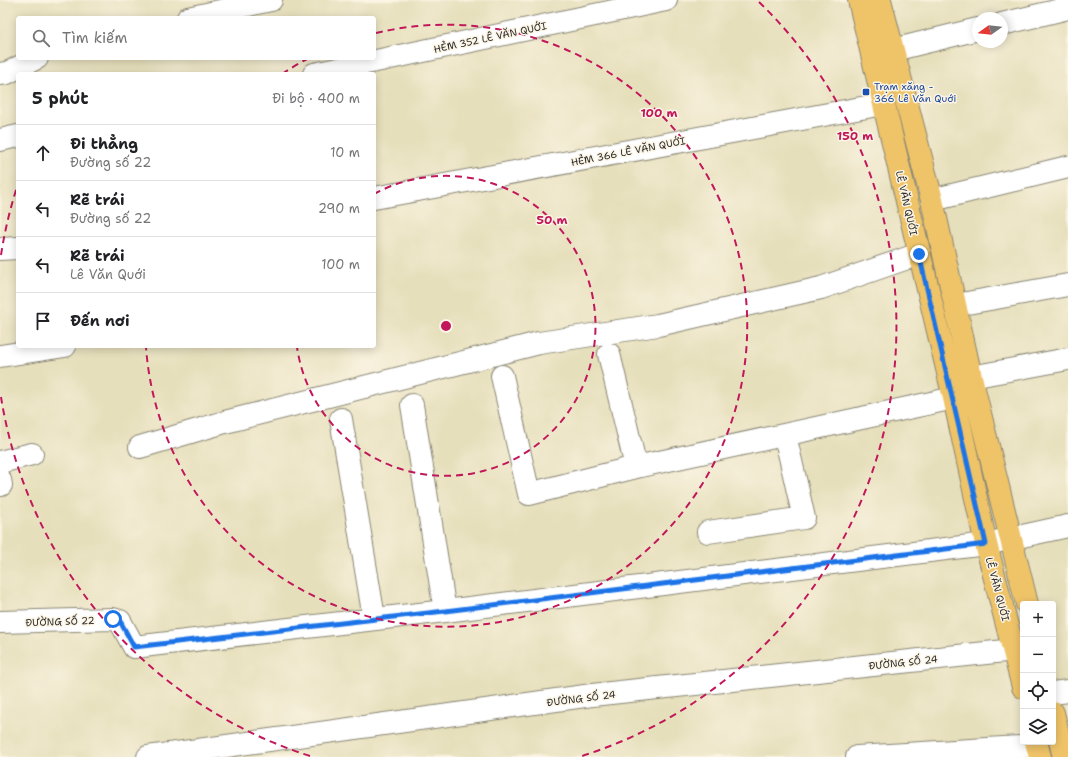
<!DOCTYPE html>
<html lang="vi">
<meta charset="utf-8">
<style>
body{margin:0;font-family:"Shantell Sans",sans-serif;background:#f2f2f2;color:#202124}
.controls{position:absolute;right:12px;bottom:12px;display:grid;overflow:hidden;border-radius:4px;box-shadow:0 2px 10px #0003}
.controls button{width:36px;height:36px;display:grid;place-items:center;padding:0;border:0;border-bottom:1px solid #e0e0e0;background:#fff;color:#202124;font:20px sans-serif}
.compass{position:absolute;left:972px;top:12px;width:36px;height:36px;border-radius:50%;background:#fff;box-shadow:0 2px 10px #0003;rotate:255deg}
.stop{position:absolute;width:12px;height:12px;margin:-9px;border:3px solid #1a73e8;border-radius:50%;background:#fff}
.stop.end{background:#1a73e8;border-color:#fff;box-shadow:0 1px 4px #0008}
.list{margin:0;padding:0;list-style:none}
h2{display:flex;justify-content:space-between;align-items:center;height:52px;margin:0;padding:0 16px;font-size:17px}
h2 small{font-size:13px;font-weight:400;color:#757577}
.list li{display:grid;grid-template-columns:26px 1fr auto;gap:12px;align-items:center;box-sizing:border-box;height:56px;padding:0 16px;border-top:1px solid #e0e0e0}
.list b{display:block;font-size:15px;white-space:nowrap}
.list p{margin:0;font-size:13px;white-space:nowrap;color:#757577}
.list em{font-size:13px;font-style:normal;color:#757577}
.icon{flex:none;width:22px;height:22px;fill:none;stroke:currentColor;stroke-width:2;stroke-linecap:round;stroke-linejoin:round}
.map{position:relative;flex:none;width:1068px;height:757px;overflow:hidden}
.search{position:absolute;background:#fff;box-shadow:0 2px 10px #0003;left:16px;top:16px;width:360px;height:44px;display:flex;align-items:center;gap:10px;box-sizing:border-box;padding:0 14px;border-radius:4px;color:#757577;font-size:15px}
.panel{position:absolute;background:#fff;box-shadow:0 2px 10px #0003;left:16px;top:72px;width:360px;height:276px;border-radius:4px}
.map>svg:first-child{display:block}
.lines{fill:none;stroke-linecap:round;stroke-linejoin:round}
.minor-casing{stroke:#888573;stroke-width:24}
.major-casing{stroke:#888573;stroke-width:24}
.minor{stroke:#fff;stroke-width:22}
.major{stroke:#efc469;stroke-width:22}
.route{stroke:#1a73e8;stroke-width:5}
.ring{fill:none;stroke:#c2185b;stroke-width:2;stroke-dasharray:7 5}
.transit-dot{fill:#1a4fb4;stroke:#fcf5e5;stroke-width:1.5}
.labels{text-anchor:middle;stroke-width:3;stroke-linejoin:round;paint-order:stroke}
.street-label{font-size:10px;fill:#2b2b2b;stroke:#fcf5e5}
.transit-label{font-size:10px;fill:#164399;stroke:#fcf5e5;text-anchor:start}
.centre{fill:#c2185b;stroke:#fcf5e5;stroke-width:2}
.ring-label{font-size:12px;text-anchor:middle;font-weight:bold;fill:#c2185b;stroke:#fcf5e5;stroke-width:3;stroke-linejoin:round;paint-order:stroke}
</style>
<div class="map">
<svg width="1068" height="757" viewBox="0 0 1068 757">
<rect width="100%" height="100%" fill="#fcf5e5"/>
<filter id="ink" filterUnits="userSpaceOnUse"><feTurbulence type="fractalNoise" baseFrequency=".025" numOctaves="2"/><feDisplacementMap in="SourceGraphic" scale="8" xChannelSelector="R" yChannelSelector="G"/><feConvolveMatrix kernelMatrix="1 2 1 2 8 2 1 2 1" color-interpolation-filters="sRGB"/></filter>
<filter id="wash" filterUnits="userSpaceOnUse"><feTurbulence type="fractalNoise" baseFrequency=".012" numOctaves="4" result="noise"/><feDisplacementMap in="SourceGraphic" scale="16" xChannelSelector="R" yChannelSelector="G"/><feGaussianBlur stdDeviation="0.9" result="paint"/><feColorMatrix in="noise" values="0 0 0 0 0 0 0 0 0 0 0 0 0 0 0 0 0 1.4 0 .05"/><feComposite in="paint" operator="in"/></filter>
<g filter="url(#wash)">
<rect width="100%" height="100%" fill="#e6dfbb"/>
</g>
<g filter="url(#ink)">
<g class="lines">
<g class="minor-casing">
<path id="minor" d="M188 18 271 0
M1002 24 1068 8
M893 50 978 29
M0 74 7 73 37 58
M314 74 666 0
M0 140 18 136
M374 198 883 104
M932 200 1068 167
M0 249 18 248
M956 305 1068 285
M609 354 636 467 954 398
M0 356 65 346
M502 376 529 494 636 467
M971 377 1068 359
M412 405 445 611
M341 419 374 618
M140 447 225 422 539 343 658 325 821 288 919 254
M0 462 32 454
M0 480 1 485
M708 532 804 518 785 435
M0 622 113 619 120 621 134 647 445 611 986 544 1068 526
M1053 693 1068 691
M148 757 592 695 1014 650
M857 757 1037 746"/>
</g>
<g class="major-casing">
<path id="major" d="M859 0 954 398 986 544 1023 687
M880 0 932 200 971 377 1027 604
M1053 713 1064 757
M1036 742 1040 757"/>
</g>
<use href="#minor" class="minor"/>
<use href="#major" class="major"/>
</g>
</g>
<g class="lines" filter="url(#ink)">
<path class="route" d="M113 619 120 621 134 647 445 611 986 544 919 254"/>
</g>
<g class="ring">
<path d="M374 194A150 150 0 1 1 297 347"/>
<path d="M282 74A301 301 0 0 1 307 59M376 33A301 301 0 1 1 146 347"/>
<path d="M310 756A451 451 0 0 1 1 397M1 255A451 451 0 0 1 17 187M759 2A451 451 0 0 1 582 756"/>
</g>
<rect class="transit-dot" x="862" y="88" width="8" height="8" rx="2"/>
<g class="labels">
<g class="street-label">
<text transform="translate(490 37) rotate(-12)" y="4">HẺM 352 LÊ VĂN QUỚI</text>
<text transform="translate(628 151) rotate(-11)" y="4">HẺM 366 LÊ VĂN QUỚI</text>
<text transform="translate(907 203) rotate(77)" y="4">LÊ VĂN QUỚI</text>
<text transform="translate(998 589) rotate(75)" y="4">LÊ VĂN QUỚI</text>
<text transform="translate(60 621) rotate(-2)" y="4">ĐƯỜNG SỐ 22</text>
<text transform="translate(903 662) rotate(-6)" y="4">ĐƯỜNG SỐ 24</text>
<text transform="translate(581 698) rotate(-7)" y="4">ĐƯỜNG SỐ 24</text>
</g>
<g class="transit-label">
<text x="874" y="90">Trạm xăng -<tspan x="874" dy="12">366 Lê Văn Quới</tspan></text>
</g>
</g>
<circle cx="446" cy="326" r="6" class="centre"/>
<g class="ring-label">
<text x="659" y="117">100 m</text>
<text x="855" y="140">150 m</text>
<text x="552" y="224">50 m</text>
</g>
</svg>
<div class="controls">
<button>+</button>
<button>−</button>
<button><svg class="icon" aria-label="locate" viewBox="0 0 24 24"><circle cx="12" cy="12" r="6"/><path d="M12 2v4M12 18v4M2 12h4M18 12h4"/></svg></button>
<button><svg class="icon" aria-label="layers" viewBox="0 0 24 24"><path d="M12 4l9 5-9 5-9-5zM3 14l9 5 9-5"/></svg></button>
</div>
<svg class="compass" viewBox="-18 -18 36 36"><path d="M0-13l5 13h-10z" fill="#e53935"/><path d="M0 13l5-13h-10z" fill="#757577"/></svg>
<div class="stop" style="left:113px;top:619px"></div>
<div class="stop end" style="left:919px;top:254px"></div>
<div class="search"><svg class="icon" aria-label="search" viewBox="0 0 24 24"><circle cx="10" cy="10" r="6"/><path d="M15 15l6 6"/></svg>Tìm kiếm</div>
<section class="panel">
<h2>5 phút<small>Đi bộ · 400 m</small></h2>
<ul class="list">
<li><svg class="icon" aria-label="ahead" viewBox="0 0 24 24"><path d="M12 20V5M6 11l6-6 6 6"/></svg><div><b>Đi thẳng</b><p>Đường số 22</p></div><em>10 m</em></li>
<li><svg class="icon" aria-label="left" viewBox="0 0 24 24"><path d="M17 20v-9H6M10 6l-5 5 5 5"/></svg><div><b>Rẽ trái</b><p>Đường số 22</p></div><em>290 m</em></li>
<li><svg class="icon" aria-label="left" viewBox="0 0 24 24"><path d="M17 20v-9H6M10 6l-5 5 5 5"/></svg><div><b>Rẽ trái</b><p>Lê Văn Quới</p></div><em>100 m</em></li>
<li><svg class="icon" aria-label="arrive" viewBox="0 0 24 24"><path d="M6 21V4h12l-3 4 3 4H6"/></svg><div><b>Đến nơi</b></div></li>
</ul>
</section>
</div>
